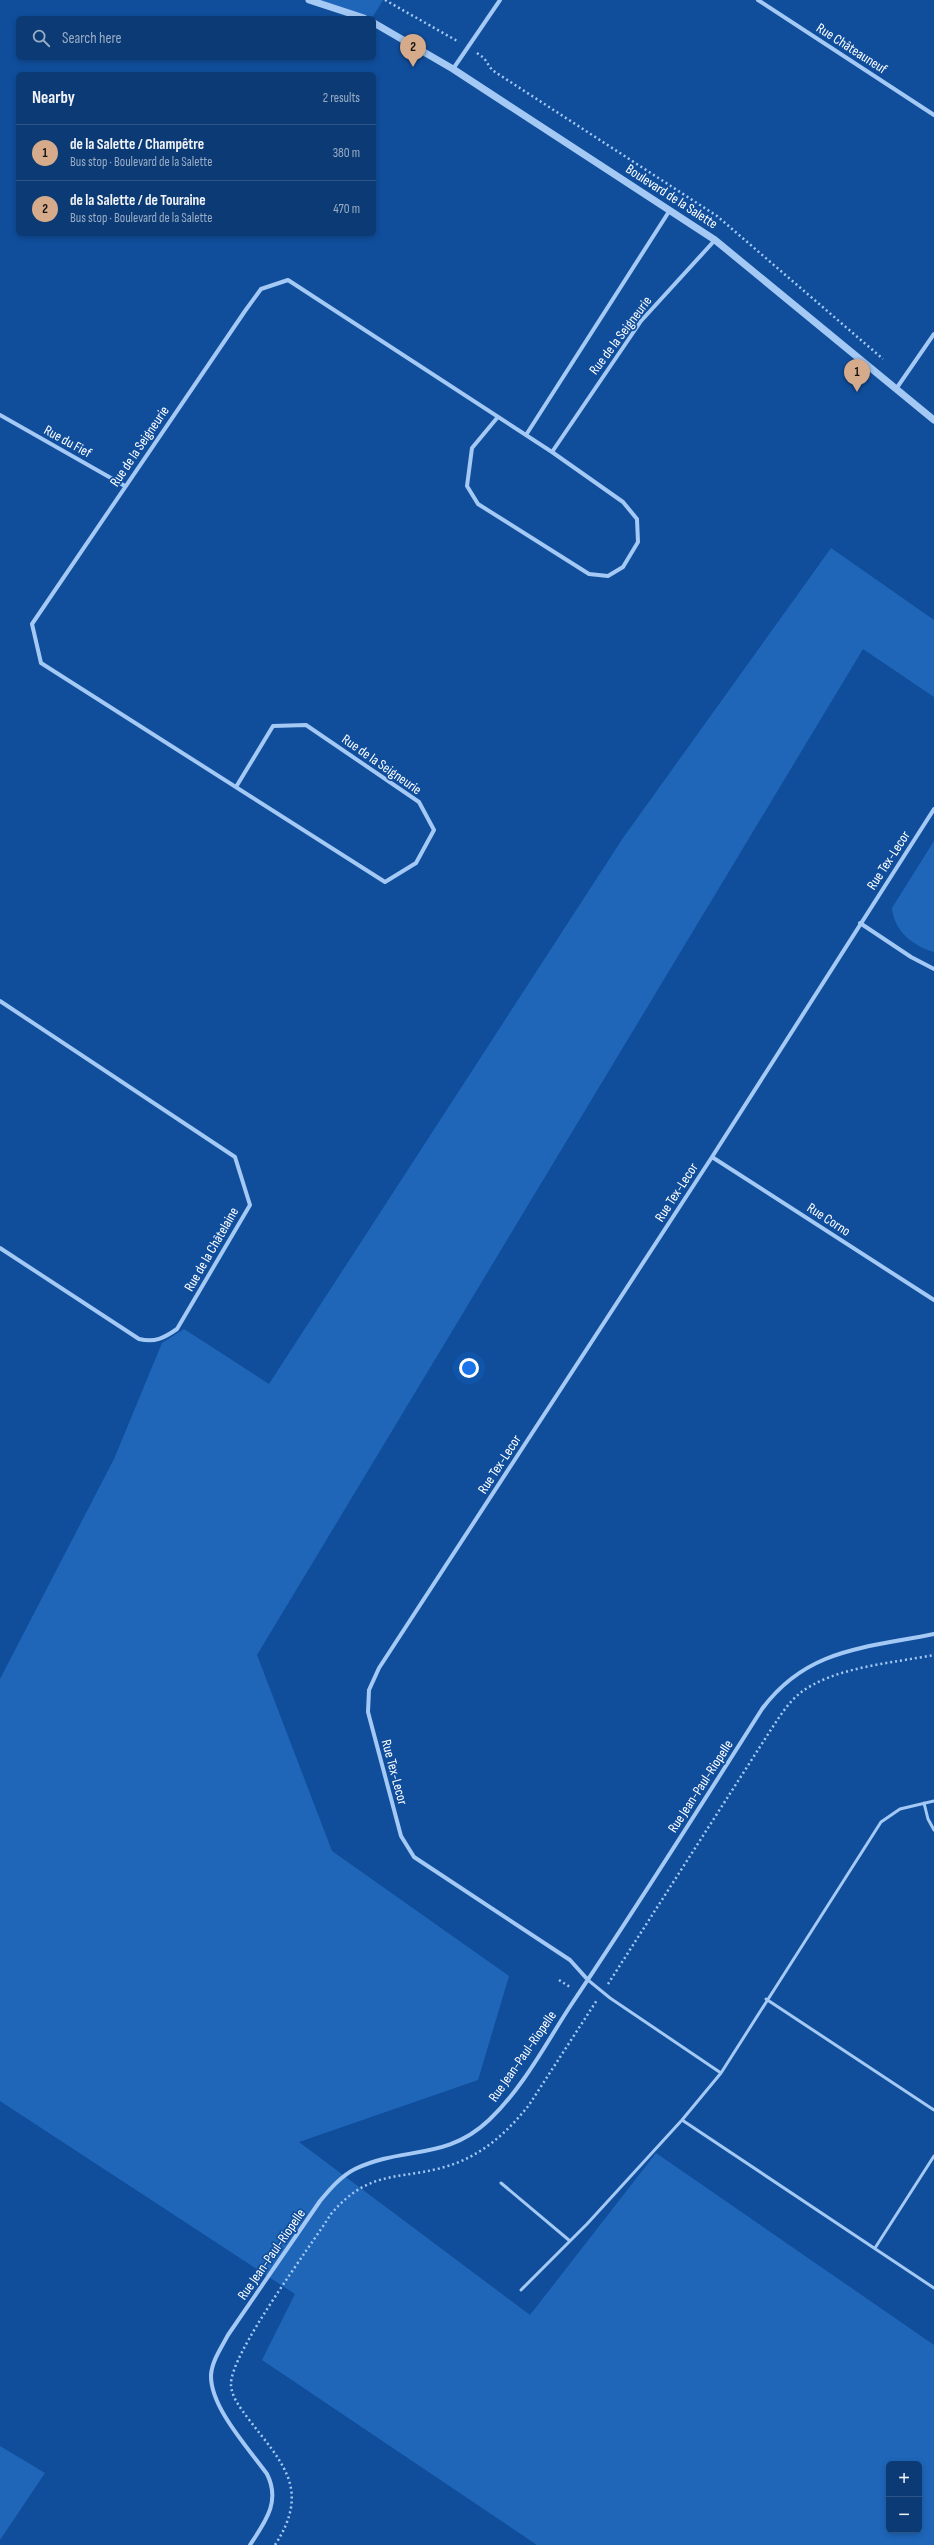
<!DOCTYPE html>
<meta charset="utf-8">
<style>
body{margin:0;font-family:"Sofia Sans Condensed",sans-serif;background:#15417a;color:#f1f3f6}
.controls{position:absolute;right:12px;bottom:12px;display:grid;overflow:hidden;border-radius:6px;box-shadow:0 2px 6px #0003}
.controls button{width:36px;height:36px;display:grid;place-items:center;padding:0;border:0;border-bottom:1px solid #2c5487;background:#0c3a75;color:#f1f3f6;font:20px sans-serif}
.you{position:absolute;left:469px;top:1368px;width:14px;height:14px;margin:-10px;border:3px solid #fff;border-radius:50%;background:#1a73e8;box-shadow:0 0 0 6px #1a73e833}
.badge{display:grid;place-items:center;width:26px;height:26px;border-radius:50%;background:#d6ab8b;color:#111;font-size:13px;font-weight:700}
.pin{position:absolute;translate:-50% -33px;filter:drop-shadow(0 1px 2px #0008)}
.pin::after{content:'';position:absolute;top:21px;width:14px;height:12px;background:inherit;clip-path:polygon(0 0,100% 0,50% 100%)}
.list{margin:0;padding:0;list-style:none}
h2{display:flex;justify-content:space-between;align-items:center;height:52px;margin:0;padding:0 16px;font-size:17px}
h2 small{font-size:13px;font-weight:400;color:#9aadc5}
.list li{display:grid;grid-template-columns:26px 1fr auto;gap:12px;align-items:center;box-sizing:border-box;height:56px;padding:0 16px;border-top:1px solid #2c5487}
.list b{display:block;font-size:15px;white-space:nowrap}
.list p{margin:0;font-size:13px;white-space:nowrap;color:#9aadc5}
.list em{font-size:13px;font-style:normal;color:#9aadc5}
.icon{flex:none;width:22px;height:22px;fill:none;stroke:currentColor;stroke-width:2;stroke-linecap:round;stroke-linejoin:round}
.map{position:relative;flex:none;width:934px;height:2545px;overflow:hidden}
.search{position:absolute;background:#0c3a75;box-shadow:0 2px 6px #0003;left:16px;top:16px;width:360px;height:44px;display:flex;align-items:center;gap:10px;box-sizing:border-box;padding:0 14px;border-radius:6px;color:#9aadc5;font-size:15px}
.panel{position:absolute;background:#0c3a75;box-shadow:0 2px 6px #0003;left:16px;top:72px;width:360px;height:164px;border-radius:6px}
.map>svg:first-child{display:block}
.green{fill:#1f66b9;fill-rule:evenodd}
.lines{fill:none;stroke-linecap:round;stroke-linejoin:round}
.path{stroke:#a4c9f5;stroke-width:2.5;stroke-dasharray:2 3;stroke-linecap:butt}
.service{stroke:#a4c9f5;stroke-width:3}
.minor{stroke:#a4c9f5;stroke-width:4}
.tertiary{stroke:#a4c9f5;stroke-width:7}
.labels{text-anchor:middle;stroke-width:3.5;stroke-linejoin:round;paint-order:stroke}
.street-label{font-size:14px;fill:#fff;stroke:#104e9c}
</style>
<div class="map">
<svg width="934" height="2545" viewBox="0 0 934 2545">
<rect width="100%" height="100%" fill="#104e9c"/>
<path class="green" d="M309 0H383L372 18H364Z
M831 548 934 620V697L863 649 257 1655 332 1851 509 1976 478 2080 299 2142 530 2315 656 2153 934 2345V2545H537L262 2360 295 2294 0 2101V1679L114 1459 162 1343 184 1329 269 1384 623 838ZM889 2464H919V2530H889Z
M934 841V952C913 946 894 931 892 908Z
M0 2446 45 2473 0 2540Z"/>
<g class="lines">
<path class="path" d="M385 0 459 42
M477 53 484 58 492 70 717 216 883 359
M559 1980 570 1987
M608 1984 772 1728C780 1716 788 1703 799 1694 832 1667 893 1663 934 1655
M275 2545C312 2488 281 2462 247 2417 240 2407 232 2398 231 2385 229 2355 311 2246 331 2214 373 2164 407 2183 459 2162 488 2150 510 2129 529 2105L597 2000"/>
<path class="service" d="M924 1803 928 1819 934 1830
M588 1980 610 1998 721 2073
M766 1999 934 2110
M682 2120 934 2288
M501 2183 570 2241
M875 2248 934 2156
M521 2290 587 2224 682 2120 721 2073 881 1822 900 1809 934 1801"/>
<path class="minor" d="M758 0 934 115
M453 69 500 0
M896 389 934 334
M0 415 125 486
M526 435 670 210
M552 452 641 321 715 240
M236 787 273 726 306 725 419 802 434 830 416 863 385 882 41 663 32 624 245 311 261 289 288 280 552 452 623 502 637 519 638 542 623 567 608 576 589 574 478 504 467 486 472 448 497 418
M860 923 911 957 934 969
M0 1001 235 1157 250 1205 177 1329C164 1338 155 1343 139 1339L0 1248
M712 1157 934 1300
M588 1980 570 1960 414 1857 401 1836 368 1712 369 1690 379 1668 712 1157 934 809
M250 2545C265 2522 281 2502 267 2474 249 2449 210 2407 211 2375 212 2361 221 2348 228 2335L320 2201C330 2189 341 2176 355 2169 403 2146 446 2161 489 2120 524 2087 547 2041 573 2002 638 1905 700 1807 762 1709 807 1648 866 1648 934 1634"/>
<path class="tertiary" d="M309 0 364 18
M374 23 453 69 715 240 934 420"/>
</g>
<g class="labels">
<g class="street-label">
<text transform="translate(852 48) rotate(33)" y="5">Rue Châteauneuf</text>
<text transform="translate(672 196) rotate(33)" y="5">Boulevard de la Salette</text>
<text transform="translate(620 335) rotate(-53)" y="5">Rue de la Seigneurie</text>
<text transform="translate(68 441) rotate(29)" y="5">Rue du Fief</text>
<text transform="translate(139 446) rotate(-56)" y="5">Rue de la Seigneurie</text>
<text transform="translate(382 764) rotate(35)" y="5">Rue de la Seigneurie</text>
<text transform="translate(888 860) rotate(-57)" y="5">Rue Tex-Lecor</text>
<text transform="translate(676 1192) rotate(-57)" y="5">Rue Tex-Lecor</text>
<text transform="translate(829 1219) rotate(33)" y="5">Rue Corno</text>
<text transform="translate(211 1249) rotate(-60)" y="5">Rue de la Châtelaine</text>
<text transform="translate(499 1464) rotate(-57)" y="5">Rue Tex-Lecor</text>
<text transform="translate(395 1772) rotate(75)" y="5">Rue Tex-Lecor</text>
<text transform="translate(700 1786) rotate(-57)" y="5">Rue Jean-Paul-Riopelle</text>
<text transform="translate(522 2056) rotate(-55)" y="5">Rue Jean-Paul-Riopelle</text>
<text transform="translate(271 2254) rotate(-55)" y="5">Rue Jean-Paul-Riopelle</text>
</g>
</g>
</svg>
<div class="controls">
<button>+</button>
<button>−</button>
</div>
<div class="you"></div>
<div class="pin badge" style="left:857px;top:392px">1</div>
<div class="pin badge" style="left:413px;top:67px">2</div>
<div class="search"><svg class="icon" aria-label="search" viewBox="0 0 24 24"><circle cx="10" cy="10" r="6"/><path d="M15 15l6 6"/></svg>Search here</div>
<section class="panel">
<h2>Nearby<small>2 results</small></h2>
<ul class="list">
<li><span class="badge">1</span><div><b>de la Salette / Champêtre</b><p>Bus stop · Boulevard de la Salette</p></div><em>380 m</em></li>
<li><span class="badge">2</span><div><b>de la Salette / de Touraine</b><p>Bus stop · Boulevard de la Salette</p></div><em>470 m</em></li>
</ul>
</section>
</div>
